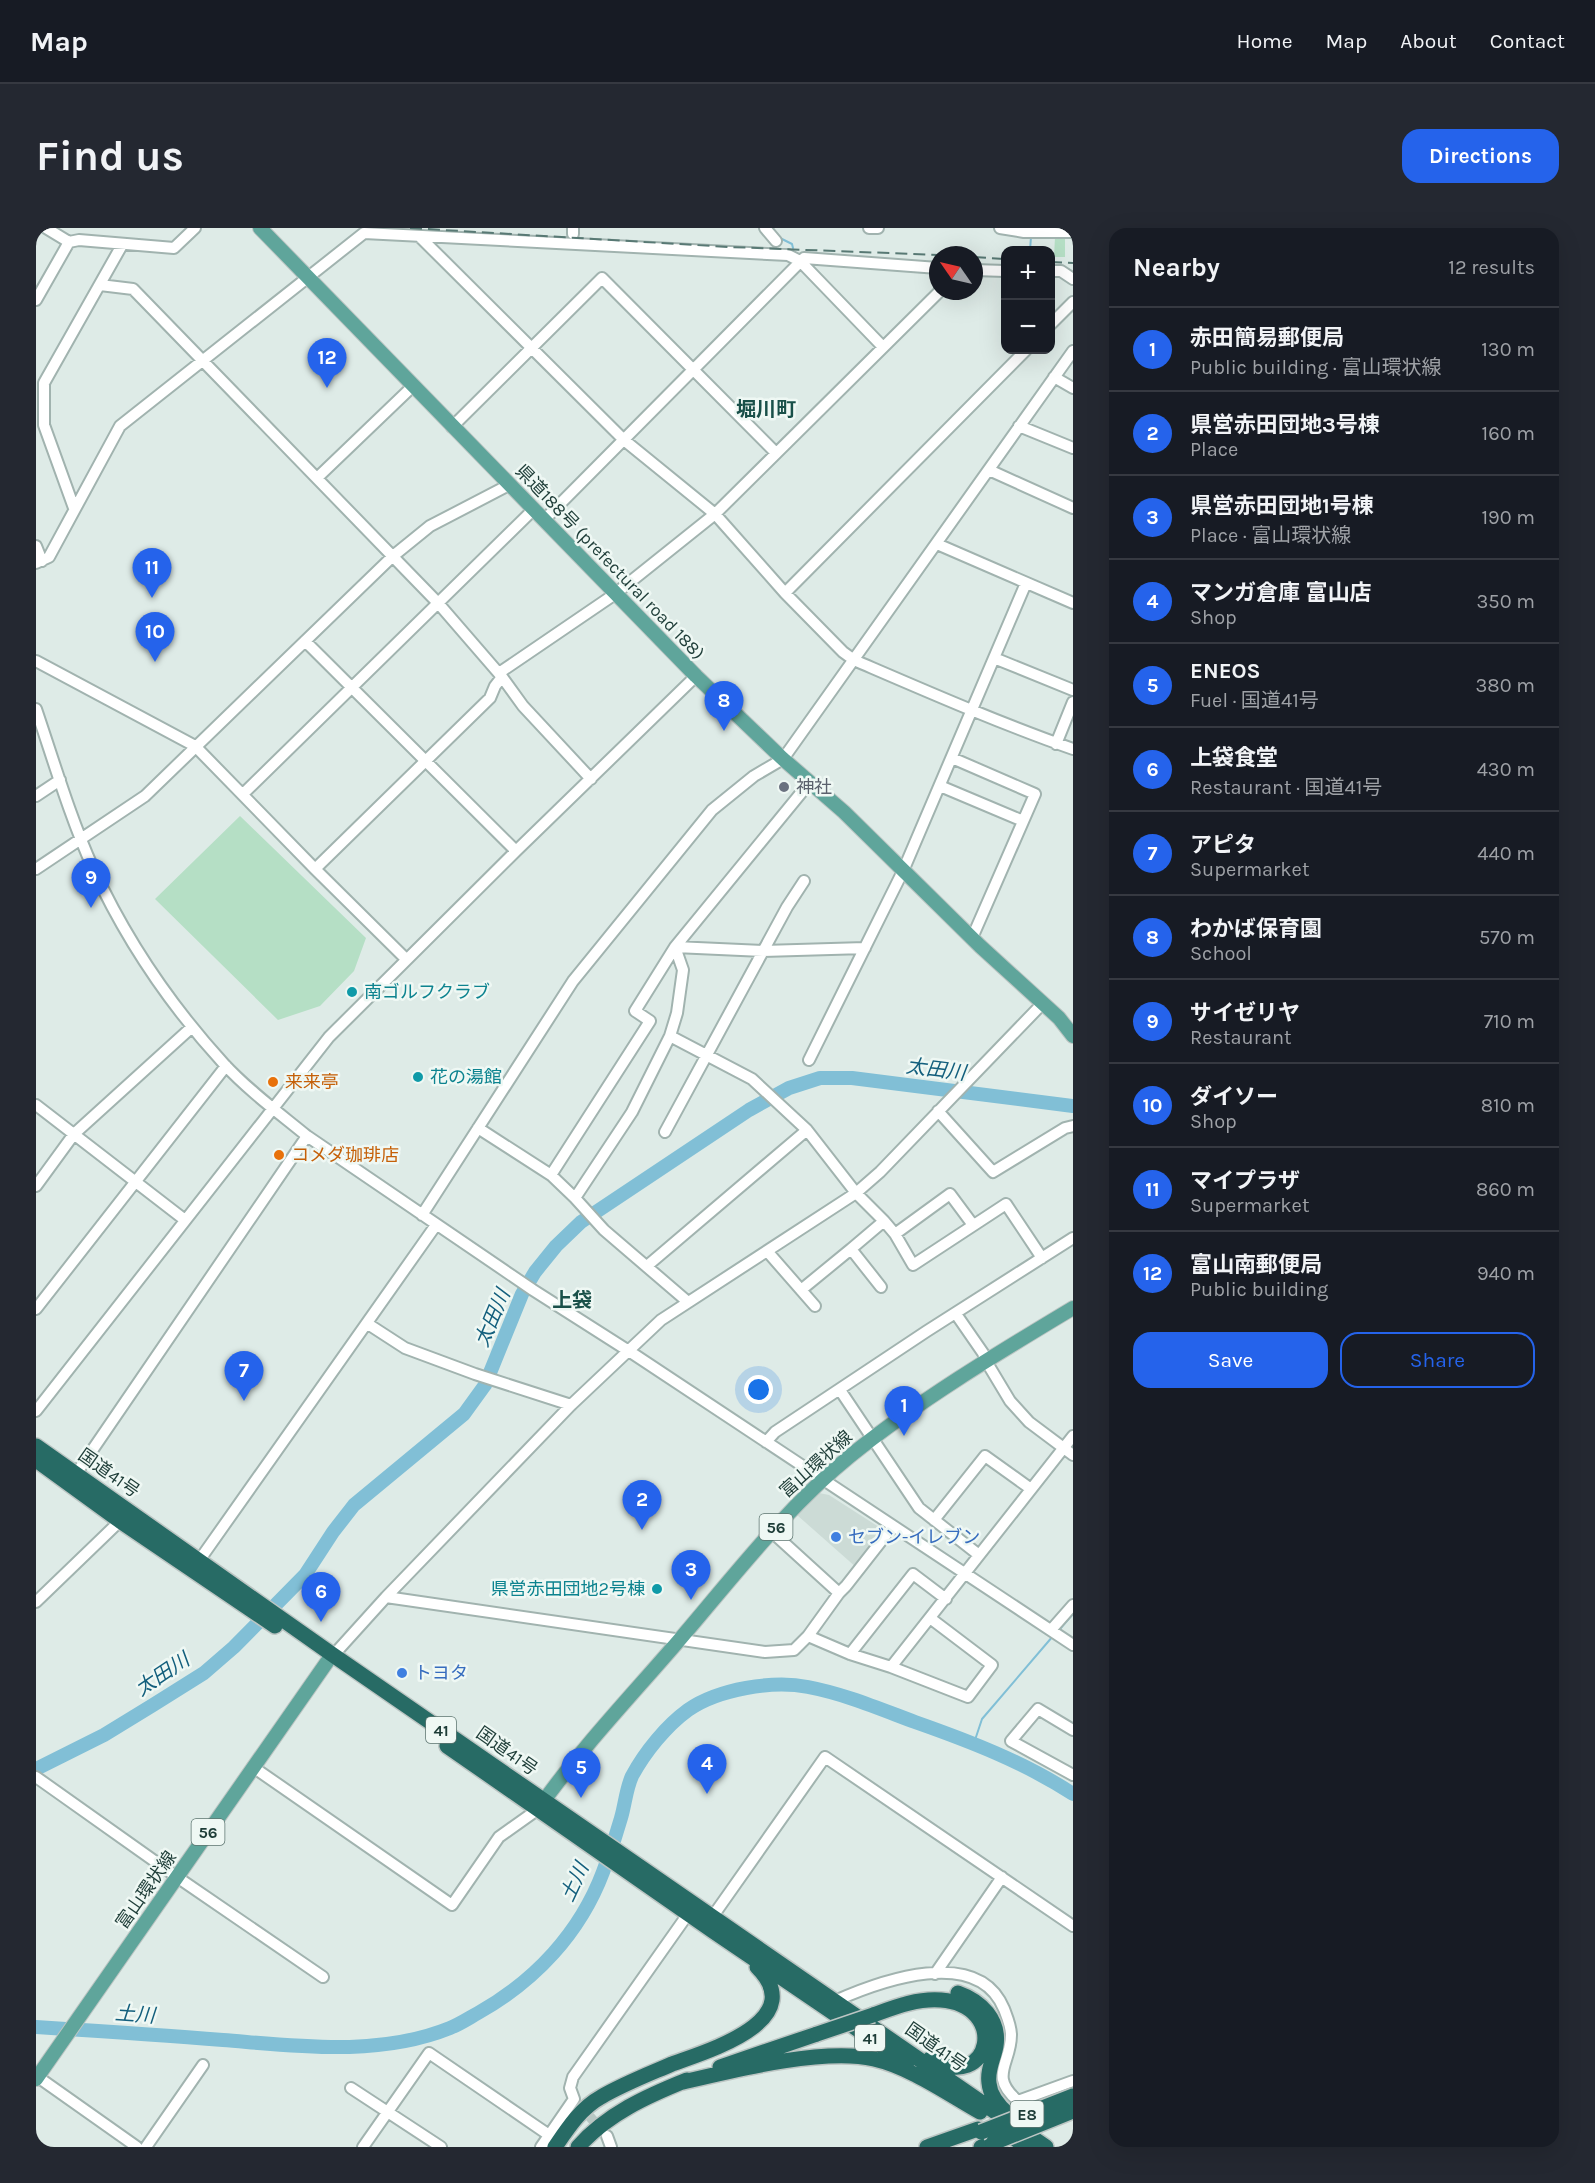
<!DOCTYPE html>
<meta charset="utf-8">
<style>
body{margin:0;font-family:Karla,"Noto Sans JP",sans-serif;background:#242831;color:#f1f3f6}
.controls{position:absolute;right:18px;top:18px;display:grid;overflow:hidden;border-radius:12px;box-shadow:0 6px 24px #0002}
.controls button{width:54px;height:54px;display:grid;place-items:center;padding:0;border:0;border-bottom:2px solid #363941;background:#171b24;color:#f1f3f6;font:30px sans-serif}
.compass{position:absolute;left:893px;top:18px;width:54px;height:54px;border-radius:50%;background:#171b24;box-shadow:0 6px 24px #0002;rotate:304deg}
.you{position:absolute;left:723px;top:1162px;width:21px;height:21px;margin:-15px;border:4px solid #fff;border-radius:50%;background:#1a73e8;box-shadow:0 0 0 9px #1a73e833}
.badge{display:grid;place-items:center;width:39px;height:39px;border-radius:50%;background:#2563eb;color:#fff;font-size:20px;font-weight:700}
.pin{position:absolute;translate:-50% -50px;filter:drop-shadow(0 2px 3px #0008)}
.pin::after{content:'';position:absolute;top:32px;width:21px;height:18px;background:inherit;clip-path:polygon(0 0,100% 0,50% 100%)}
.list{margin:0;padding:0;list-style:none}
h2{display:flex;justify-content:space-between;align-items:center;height:78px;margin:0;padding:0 24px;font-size:26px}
h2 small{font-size:20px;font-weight:400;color:#9ea1a6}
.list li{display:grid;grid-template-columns:39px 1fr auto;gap:18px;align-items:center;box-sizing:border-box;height:84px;padding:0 24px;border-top:2px solid #363941}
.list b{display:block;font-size:22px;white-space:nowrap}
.list p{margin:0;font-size:20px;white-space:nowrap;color:#9ea1a6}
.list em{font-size:20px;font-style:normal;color:#9ea1a6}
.actions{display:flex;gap:12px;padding:18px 24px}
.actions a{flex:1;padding:14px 0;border:2px solid #2563eb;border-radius:18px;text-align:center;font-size:21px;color:#2563eb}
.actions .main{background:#2563eb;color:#fff}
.map{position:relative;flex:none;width:1037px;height:1919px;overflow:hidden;border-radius:18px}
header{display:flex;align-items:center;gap:36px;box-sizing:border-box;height:84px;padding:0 30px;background:#171b24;border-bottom:2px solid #363941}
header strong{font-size:28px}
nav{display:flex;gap:33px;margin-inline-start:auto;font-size:21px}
.intro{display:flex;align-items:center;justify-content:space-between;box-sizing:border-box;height:144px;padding:0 36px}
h1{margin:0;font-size:42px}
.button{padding:15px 27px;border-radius:18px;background:#2563eb;color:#fff;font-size:21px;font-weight:700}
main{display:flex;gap:36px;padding:0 36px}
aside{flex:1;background:#171b24;border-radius:18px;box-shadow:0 6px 24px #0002}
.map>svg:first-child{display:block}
.built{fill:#ccdbd6}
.green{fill:#b5dfc5}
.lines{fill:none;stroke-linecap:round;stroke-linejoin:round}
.stream{stroke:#81bfd6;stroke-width:2}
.river{stroke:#81bfd6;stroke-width:14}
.minor-tunnel{stroke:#b8c8c4;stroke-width:10;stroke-dasharray:10 5;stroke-linecap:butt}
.minor-casing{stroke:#a1b3af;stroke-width:14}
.major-casing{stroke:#bcc5c3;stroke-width:16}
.highway-casing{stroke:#bcc5c3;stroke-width:18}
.minor{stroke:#fff;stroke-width:10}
.major{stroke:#5fa59b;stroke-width:14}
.highway{stroke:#276b65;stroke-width:15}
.rail{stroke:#587974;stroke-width:2;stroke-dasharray:12 6;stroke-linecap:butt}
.highway-bridge-casing{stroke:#bcc5c3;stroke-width:18;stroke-linecap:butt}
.highway-bridge{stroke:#276b65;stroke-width:15}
.worship-dot{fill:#6b7280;stroke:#eff8f4;stroke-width:2}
.culture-dot{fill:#0f9aa8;stroke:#eff8f4;stroke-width:2}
.food-dot{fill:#e8710a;stroke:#eff8f4;stroke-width:2}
.shop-dot{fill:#3f7fe0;stroke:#eff8f4;stroke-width:2}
.labels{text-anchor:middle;stroke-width:5;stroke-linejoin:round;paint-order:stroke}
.shield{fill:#eff8f4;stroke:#5d7570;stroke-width:1.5}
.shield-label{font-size:16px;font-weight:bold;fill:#1e3d38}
.street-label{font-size:18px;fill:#1e3d38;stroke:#eff8f4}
.worship-label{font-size:18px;fill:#5b616d;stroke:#eff8f4;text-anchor:start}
.culture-label{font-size:18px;fill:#0d838f;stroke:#eff8f4;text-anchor:start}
.food-label{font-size:18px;fill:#c56008;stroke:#eff8f4;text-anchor:start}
.shop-label{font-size:18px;fill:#366cbe;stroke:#eff8f4;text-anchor:start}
.neighbourhood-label{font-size:20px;font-weight:bold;fill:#195049;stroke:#eff8f4}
.water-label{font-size:20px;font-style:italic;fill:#135f7d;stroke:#eff8f4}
</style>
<header>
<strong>Map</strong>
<nav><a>Home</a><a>Map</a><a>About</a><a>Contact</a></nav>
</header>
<div class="intro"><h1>Find us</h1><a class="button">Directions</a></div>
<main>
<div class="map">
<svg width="1037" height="1919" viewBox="0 0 1037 1919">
<rect width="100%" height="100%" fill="#deebe7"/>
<path class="built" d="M783 1265 793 1267 849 1303 821 1340 761 1287Z"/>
<path class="green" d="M1019 9 1029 10V29H1018Z
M204 588 330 710 318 743 284 778 242 792 119 671Z"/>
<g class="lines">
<path class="stream" d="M742 9 756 16 757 20
M994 22 995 9
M1023 1402 1037 1386
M938 1515 946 1491 1017 1408"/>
<path class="river" d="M0 1541 68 1507 117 1477 168 1445 198 1419 269 1347 297 1304 318 1277 428 1186 449 1157 486 1066 499 1044 520 1018 545 994 713 882 753 860 784 850H816L1037 878
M0 1799C62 1803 124 1807 187 1812 262 1818 342 1829 414 1800 424 1796 433 1790 442 1785 499 1753 544 1705 567 1644 574 1626 580 1608 585 1590 589 1577 590 1561 596 1548 609 1524 630 1498 652 1482 682 1461 737 1452 772 1459 809 1466 844 1481 879 1494 933 1513 988 1534 1037 1566"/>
<path class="minor-tunnel" d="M544 1877 567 1904"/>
<g class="minor-casing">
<path id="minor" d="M10 0 33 14 43 12 138 20 159 0
M729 0 740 13
M833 0H842
M964 0 988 4H1037
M537 6V0
M384 9 588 212 679 286 749 365 807 424 818 432C890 463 963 495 1037 521
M938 42 969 43
M1014 43H1025L1037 51
M64 57 97 61 402 375 466 449 487 478 555 551
M0 72 33 14
M1014 97 1037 74
M1018 149 1037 160
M983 198 1037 220
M416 199 566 50 740 225
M953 242 1037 280
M281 250 377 158
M38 280 8 197V155L86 17
M508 292 768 30 902 40
M901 316 1037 375
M0 318 6 333
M0 335 13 329 84 198 328 5 752 27 764 33 847 119
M749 365 990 122
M269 413 480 623
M958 430 1037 462
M0 433 159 518 279 641 370 731
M463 445 579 366 679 286 904 63
M0 481C18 534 34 589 57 640 90 712 135 778 188 836 213 863 243 885 271 908L497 1062 599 1127 1037 1417
M1020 516 1037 474
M916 530 999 566 936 710
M904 558 987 593
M207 566 497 282
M0 568 24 552
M0 641 109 568 357 328 394 298 473 257
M279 641 454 470 459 458 466 449
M634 808 641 785 647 742 639 719 727 723 829 720
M773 832 867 643 990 355
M0 877 149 992
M902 883 957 944 1029 900 1037 898
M442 900 515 947 539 970
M629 904 751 679 768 653
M515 947 614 793 599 783 639 719 774 554
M0 958 38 906 156 799
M386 987 537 753 676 582 718 548 747 531 1037 123
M937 997 914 966 859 1006 877 1037 970 976 1006 1030
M731 1023 779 1078
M611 1038 771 902
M845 1059 815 1021 848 993 859 1006
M765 1062 815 1021
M652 1074 568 1002 539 970 596 884 634 808 716 851 771 902 820 965 848 993
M0 1081 190 838
M920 1086 947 1125 950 1133 974 1173 993 1194 1037 1227
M332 1096 369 1120 439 1146 535 1177
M804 1162 883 1280 943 1327
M0 1183 293 809 480 623 660 448
M730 1214 739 1204 891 1103 1037 1010
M40 1246 271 908
M898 1292 949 1228 995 1261
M736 1304 803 1365 772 1408
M160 1337 400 997
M803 1365 810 1358 857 1298
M350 1369 729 1424 758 1422 772 1408 814 1426 855 1439 1037 1208
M0 1374 84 1293
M1015 1402 1037 1377
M814 1426 877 1346 910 1371
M293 1432 350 1369 535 1177 625 1092 820 965 844 944 1007 775
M855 1439 932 1469 956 1437 894 1390
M1037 1502 1002 1481 975 1513 1037 1547
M217 1539 416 1677 463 1609 501 1582
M0 1549 141 1649 287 1749
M677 1688 789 1529 1037 1698
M899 1746 966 1649
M799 1773C844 1753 942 1717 968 1781 971 1789 975 1798 975 1807 975 1836 952 1848 982 1873L1037 1853
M2 1849 101 1919
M315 1860 405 1919
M571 1908 575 1919
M110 1919 167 1837
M327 1919 393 1825 513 1907
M505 1919 538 1871 534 1860 537 1849 652 1686"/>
</g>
<g class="major-casing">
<path id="major" d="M224 0 660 448 747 531 808 584 944 718 1023 790 1037 808
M502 1581C545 1520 597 1466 645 1410 698 1348 750 1280 814 1228 882 1173 962 1125 1037 1080
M0 1851 291 1434"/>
</g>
<g class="highway-casing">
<path id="highway" d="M0 1218 297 1427 1010 1919
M0 1232 84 1293 239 1398
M411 1518 677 1703 871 1835
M922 1765C945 1773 964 1792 960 1818 958 1830 951 1842 953 1855 954 1868 963 1878 972 1886
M837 1787C859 1779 882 1770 905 1772 973 1777 956 1866 894 1831
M684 1839 781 1806
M643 1855C694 1843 788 1819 838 1831 874 1839 912 1866 944 1884
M967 1902 990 1919
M519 1919C532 1900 545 1880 565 1869 587 1856 613 1846 636 1836 671 1823 775 1793 721 1739
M542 1919C571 1886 611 1868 651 1852
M891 1919 942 1901
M945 1919 957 1915"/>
</g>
<use href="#minor" class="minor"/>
<use href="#major" class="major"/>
<use href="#highway" class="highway"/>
<path class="rail" d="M374 0 693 19 904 27
M938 29 969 31
M1014 34 1037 35"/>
<g class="highway-bridge-casing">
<path id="highway-bridge" d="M781 1806 837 1787
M945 1904 1037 1868
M957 1915 1037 1883"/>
</g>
<use href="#highway-bridge" class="highway-bridge"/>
</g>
<circle class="worship-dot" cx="748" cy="559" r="6"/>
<g class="culture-dot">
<circle cx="316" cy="764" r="6"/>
<circle cx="382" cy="849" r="6"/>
<circle cx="621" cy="1361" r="6"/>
</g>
<g class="food-dot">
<circle cx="237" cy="854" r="6"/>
<circle cx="243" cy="927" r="6"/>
</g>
<g class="shop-dot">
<circle cx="800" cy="1309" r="6"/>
<circle cx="366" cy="1445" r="6"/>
</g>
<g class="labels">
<g class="shield">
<rect x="723.5" y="1286" width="33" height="26" rx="4.5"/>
<rect x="390" y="1489" width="30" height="26" rx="4.5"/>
<rect x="155.5" y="1591" width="33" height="26" rx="4.5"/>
<rect x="819" y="1797" width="30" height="26" rx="4.5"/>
<rect x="974.5" y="1873" width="33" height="26" rx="4.5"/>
</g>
<g class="shield-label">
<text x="740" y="1305">56</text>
<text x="405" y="1508">41</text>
<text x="172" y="1610">56</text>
<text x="834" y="1816">41</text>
<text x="991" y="1892">E8</text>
</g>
<g class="street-label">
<text transform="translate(574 334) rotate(46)" y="6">県道188号 (prefectural road 188)</text>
<text transform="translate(780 1236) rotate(-42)" y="6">富山環状線</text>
<text transform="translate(73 1245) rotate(35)" y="6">国道41号</text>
<text transform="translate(471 1523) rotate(35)" y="6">国道41号</text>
<text transform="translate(110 1662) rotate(-55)" y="6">富山環状線</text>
<text transform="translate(900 1819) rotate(35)" y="6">国道41号</text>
</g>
<g class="worship-label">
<text x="760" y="565">神社</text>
</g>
<g class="culture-label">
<text x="328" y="770">南ゴルフクラブ</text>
<text x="394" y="855">花の湯館</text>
<text x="609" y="1367" text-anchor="end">県営赤田団地2号棟</text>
</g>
<g class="food-label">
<text x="249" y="860">来来亭</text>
<text x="255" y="933">コメダ珈琲店</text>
</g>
<g class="shop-label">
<text x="812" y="1315">セブン-イレブン</text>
<text x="378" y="1451">トヨタ</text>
</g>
<g class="neighbourhood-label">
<text x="730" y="188">堀川町</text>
<text x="536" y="1079">上袋</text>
</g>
<g class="water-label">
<text transform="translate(900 841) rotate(7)" y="7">太田川</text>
<text transform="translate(456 1090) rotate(-67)" y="7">太田川</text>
<text transform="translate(126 1446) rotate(-34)" y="7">太田川</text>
<text transform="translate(538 1654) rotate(-65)" y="7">土川</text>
<text transform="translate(99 1786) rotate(4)" y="7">土川</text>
</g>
</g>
</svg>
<div class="controls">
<button>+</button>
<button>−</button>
</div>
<svg class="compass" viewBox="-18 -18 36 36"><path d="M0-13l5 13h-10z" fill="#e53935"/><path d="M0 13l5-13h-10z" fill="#9ea1a6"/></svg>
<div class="you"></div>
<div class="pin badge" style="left:868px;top:1208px">1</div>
<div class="pin badge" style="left:606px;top:1302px">2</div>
<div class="pin badge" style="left:655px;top:1372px">3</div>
<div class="pin badge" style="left:671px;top:1566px">4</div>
<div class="pin badge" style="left:545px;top:1570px">5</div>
<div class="pin badge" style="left:285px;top:1394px">6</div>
<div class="pin badge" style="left:208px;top:1173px">7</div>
<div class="pin badge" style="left:688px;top:503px">8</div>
<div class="pin badge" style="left:55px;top:680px">9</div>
<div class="pin badge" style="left:119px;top:434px">10</div>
<div class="pin badge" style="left:116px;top:370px">11</div>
<div class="pin badge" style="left:291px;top:160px">12</div>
</div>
<aside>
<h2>Nearby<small>12 results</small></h2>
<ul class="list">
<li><span class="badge">1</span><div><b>赤田簡易郵便局</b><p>Public building · 富山環状線</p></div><em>130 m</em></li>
<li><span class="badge">2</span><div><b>県営赤田団地3号棟</b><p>Place</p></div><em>160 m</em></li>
<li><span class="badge">3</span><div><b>県営赤田団地1号棟</b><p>Place · 富山環状線</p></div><em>190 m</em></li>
<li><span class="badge">4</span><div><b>マンガ倉庫 富山店</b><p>Shop</p></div><em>350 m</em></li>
<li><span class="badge">5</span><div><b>ENEOS</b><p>Fuel · 国道41号</p></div><em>380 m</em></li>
<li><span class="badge">6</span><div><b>上袋食堂</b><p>Restaurant · 国道41号</p></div><em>430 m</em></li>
<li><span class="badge">7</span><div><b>アピタ</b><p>Supermarket</p></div><em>440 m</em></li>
<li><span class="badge">8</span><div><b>わかば保育園</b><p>School</p></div><em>570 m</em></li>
<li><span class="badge">9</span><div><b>サイゼリヤ</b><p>Restaurant</p></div><em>710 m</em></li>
<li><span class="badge">10</span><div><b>ダイソー</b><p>Shop</p></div><em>810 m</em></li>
<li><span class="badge">11</span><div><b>マイプラザ</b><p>Supermarket</p></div><em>860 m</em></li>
<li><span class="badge">12</span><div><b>富山南郵便局</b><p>Public building</p></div><em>940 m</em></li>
</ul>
<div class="actions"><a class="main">Save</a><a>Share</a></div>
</aside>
</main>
